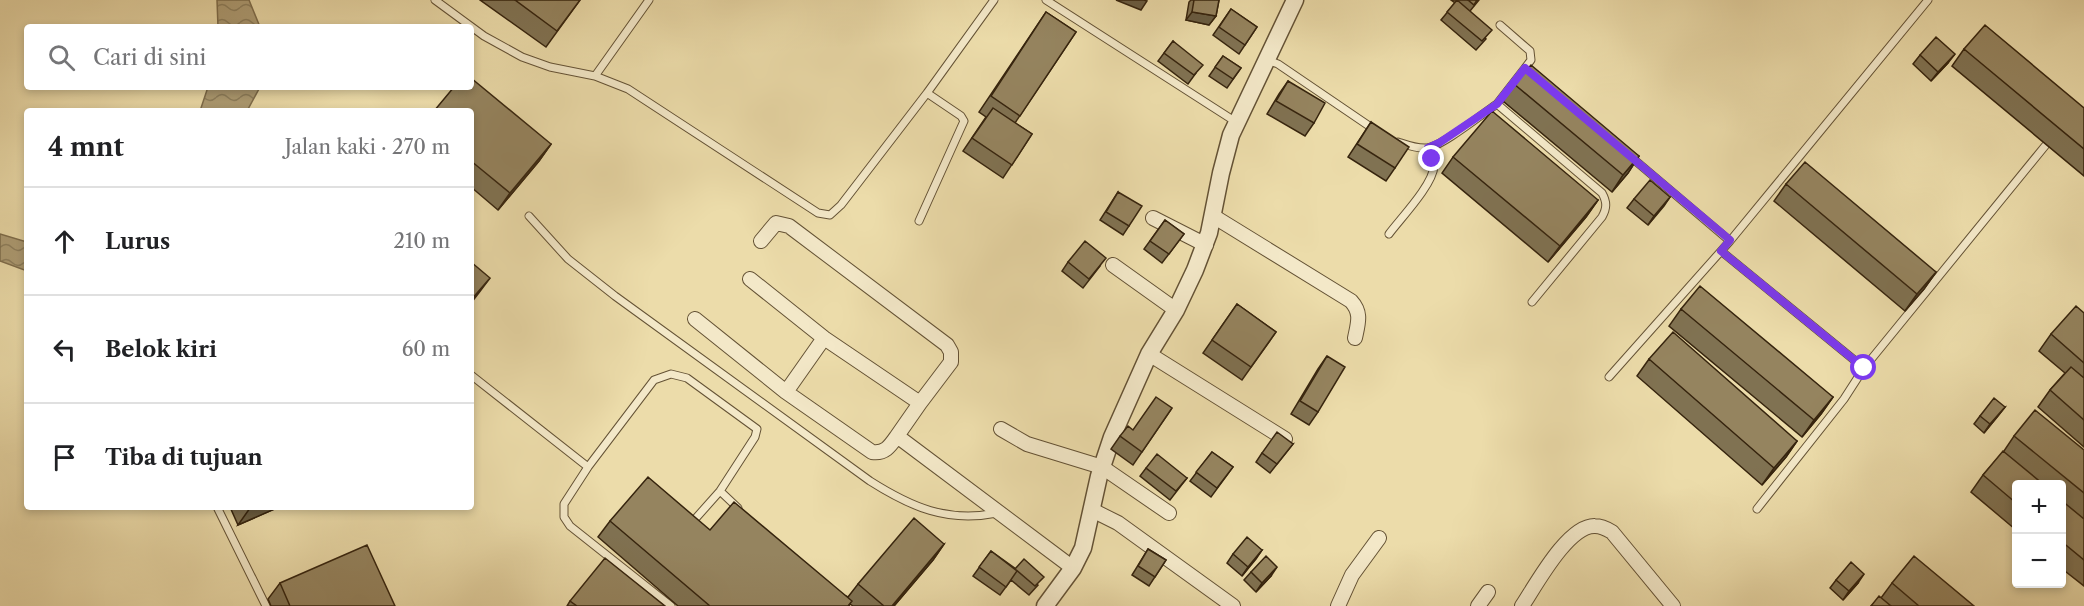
<!DOCTYPE html>
<html lang="id">
<meta charset="utf-8">
<style>
body{margin:0;font-family:"Libre Caslon Text",serif;background:#f6f6f6;color:#202124}
.controls{position:absolute;right:18px;bottom:18px;display:grid;overflow:hidden;border-radius:6px;box-shadow:0 3px 9px #0003}
.controls button{width:54px;height:54px;display:grid;place-items:center;padding:0;border:0;border-bottom:2px solid #e0e0e0;background:#fff;color:#202124;font:30px sans-serif}
.stop{position:absolute;width:18px;height:18px;margin:-14px;border:4px solid #7c3aed;border-radius:50%;background:#fff}
.stop.end{background:#7c3aed;border-color:#fff;box-shadow:0 2px 6px #0008}
.list{margin:0;padding:0;list-style:none}
h2{display:flex;justify-content:space-between;align-items:center;height:78px;margin:0;padding:0 24px;font-size:26px}
h2 small{font-size:20px;font-weight:400;color:#757577}
.list li{display:grid;grid-template-columns:39px 1fr auto;gap:18px;align-items:center;box-sizing:border-box;height:108px;padding:0 24px;border-top:2px solid #e0e0e0}
.list b{display:block;font-size:22px;white-space:nowrap}
.list em{font-size:20px;font-style:normal;color:#757577}
.icon{flex:none;width:33px;height:33px;fill:none;stroke:currentColor;stroke-width:2;stroke-linecap:round;stroke-linejoin:round}
.map{position:relative;flex:none;width:2084px;height:606px;overflow:hidden}
.search{position:absolute;background:#fff;box-shadow:0 3px 9px #0003;left:24px;top:24px;width:450px;height:66px;display:flex;align-items:center;gap:15px;box-sizing:border-box;padding:0 21px;border-radius:6px;color:#757577;font-size:22px}
.panel{position:absolute;background:#fff;box-shadow:0 3px 9px #0003;left:24px;top:108px;width:450px;height:402px;border-radius:6px}
.map>svg:first-child{display:block}
.water{fill:url(#water-waves);stroke:#7e6d4c;stroke-width:1.5}
.lines{fill:none;stroke-linecap:round;stroke-linejoin:round}
.service-casing{stroke:#645235;stroke-width:9}
.minor-casing{stroke:#645235;stroke-width:16}
.tertiary-casing{stroke:#645235;stroke-width:19}
.service{stroke:#f3e8c8;stroke-width:7}
.minor{stroke:#f3e8c8;stroke-width:14}
.tertiary{stroke:#f3e8c8;stroke-width:16}
.wall{fill:#807252;stroke:#36240e;stroke-width:1.5}
.shaded-wall{fill:#685c42;stroke:#36240e;stroke-width:1.5}
.building{fill:#95845f;stroke:#36240e;stroke-width:1.5}
.route{stroke:#7c3aed;stroke-width:8}
</style>
<div class="map">
<svg width="2084" height="606" viewBox="0 0 2084 606">
<defs>
<pattern id="water-waves" width="16" height="10" patternUnits="userSpaceOnUse" patternTransform="scale(1.5)"><rect width="16" height="10" fill="#ae9d75"/><path d="M0 5q4-4 8 0t8 0" fill="none" stroke="#8e805e"/></pattern>
</defs>
<rect width="100%" height="100%" fill="#ecdcaa"/>
<filter id="stains"><feTurbulence type="fractalNoise" baseFrequency=".00333" numOctaves="4"/><feColorMatrix values="0 0 0 0 .2 0 0 0 0 .09 0 0 0 0 .02 0 0 0 .5 -.17"/></filter>
<radialGradient id="worn" r=".72"><stop offset=".6" stop-color="#630" stop-opacity="0"/><stop offset="1" stop-color="#630" stop-opacity=".3"/></radialGradient>
<path class="water" d="M217 0H249L260 27H218Z
M208 87H260L247 111H200Z
M0 234 27 242V271L0 261Z"/>
<g class="lines">
<g class="service-casing">
<path id="service" d="M435 0 484 36 522 57 550 67 595 76 628 89 818 213 830 215 841 205 927 93 994 0
M1046 0 1236 122
M1500 25 1530 51 1531 60 1525 68 1533 74
M1267 60 1278 64 1375 130
M595 76 649 0
M1497 104 1525 68
M1398 142C1407 145 1417 149 1427 148 1441 147 1482 114 1497 104L1602 193C1607 202 1607 208 1602 217L1532 302
M1631 157 1730 241 1928 0
M529 216 568 259 615 296 870 481C911 507 947 523 997 513
M919 221 964 121 961 116 927 93
M1389 234C1400 219 1433 185 1434 166 1434 160 1430 154 1428 148
M1721 251 1864 368 1844 399 1757 509
M1864 368 2045 146
M471 375 588 467
M1609 377 1730 241
M720 491 738 508
M217 507 266 606
M671 606 570 526 564 517V504L588 467 654 380 671 374 687 378 757 429 755 437 720 491 696 518"/>
</g>
<g class="minor-casing">
<path id="minor" d="M1213 216 1351 301C1362 313 1358 323 1355 338
M1153 218 1206 245
M761 241 776 223 789 226 947 345 951 352V362L920 403
M1113 265 1176 310
M750 279 824 338 920 403 897 436 1073 568
M695 319 786 392 872 452C885 454 890 446 897 436
M1149 354 1285 439
M786 392 824 338
M1001 429 1027 444 1102 467 1169 513
M1092 510 1118 523 1233 606
M1338 606 1352 575 1379 538
M1478 606 1488 592
M1522 606C1536 585 1568 525 1595 526 1602 526 1607 529 1612 532L1673 606"/>
</g>
<g class="tertiary-casing">
<path id="tertiary" d="M1045 606 1073 568 1083 548 1099 476 1112 437 1149 354 1176 310 1195 270 1209 233 1221 173 1231 135 1295 0"/>
</g>
<use href="#service" class="service"/>
<use href="#minor" class="minor"/>
<use href="#tertiary" class="tertiary"/>
</g>
<path class="wall" d="M480 0H580L546 47Z
M1191 0H1219L1216 16 1209 25 1186 20 1189 2Z
M1451 0H1479L1470 11 1486 39 1476 50 1441 20 1455 3Z
M1231 9 1257 27 1239 54 1213 35Z
M1046 12 1076 32 1015 123 1032 134 1003 178 963 151 986 117 979 112Z
M1173 41 1196 73 1188 84 1158 61Z
M1964 49 2084 108V176L1952 66Z
M1920 55 1948 63 1931 81 1913 64Z
M1223 56 1241 68 1227 88 1209 76Z
M1288 81 1314 123 1305 136 1267 114 1279 94Z
M1514 84 1639 156 1628 173 1612 192 1503 101Z
M471 111 551 144 539 161 498 210 471 187Z
M1371 122 1395 168 1386 181 1348 157Z
M1453 157 1598 200 1586 217 1548 262 1442 173Z
M1786 184 1936 272 1924 289 1905 311 1774 201Z
M1118 192 1129 226 1123 235 1100 220Z
M1670 197 1648 225 1627 208 1634 199Z
M1165 220 1184 234 1162 263 1144 249Z
M1068 262 1100 266 1083 288 1062 271Z
M1237 304 1276 332 1242 380 1203 353Z
M1681 309 1833 397 1821 414 1802 437 1669 326Z
M2084 313V447L2038 407 2050 390 2065 373 2039 351 2051 334Z
M1327 356 1318 412 1309 425 1291 414 1318 369Z
M1649 359 1797 441 1786 457 1762 485 1637 376Z
M2005 407 1984 433 1974 424 1980 416Z
M1172 408 1133 465 1111 449 1120 436 1133 430Z
M2014 436 2084 450V586L2061 568V484H2016V530L1971 492 1983 475 2004 451Z
M1293 444 1270 473 1256 462 1262 453Z
M1212 452 1233 467 1211 497 1190 481Z
M1146 468 1187 478 1170 500 1140 476Z
M230 507H279L238 525Z
M610 521 710 530 848 597 858 584 944 544 933 560 894 606H853L850 604 849 606H678L598 537Z
M1148 549 1166 560 1149 586 1132 575Z
M1262 550 1242 576 1227 563 1233 554Z
M991 551 1038 585 1029 595 1011 580 1000 595 973 576Z
M1251 572 1271 576 1256 592 1244 580Z
M1836 580 1858 583 1843 600 1830 588Z
M280 583 395 606H271L268 599Z
M1892 583 1974 606H1871L1881 598Z
M570 601 665 606H567Z"/>
<path class="shaded-wall" d="M1116 0H1144L1147 1 1141 10Z
M1192 12 1216 16 1209 25 1186 20Z
M1955 54 1948 63 1931 81 1938 72Z
M551 144 539 161 498 210 510 193Z
M1639 156 1628 173 1612 192 1623 175Z
M1670 197 1664 206 1648 225 1654 216Z
M1598 200 1586 217 1548 262 1560 246Z
M1936 272 1924 289 1905 311 1917 294Z
M490 278 478 294 471 303V300Z
M1833 397 1821 414 1802 437 1814 420Z
M2005 407 1998 416 1984 433 1990 424Z
M1797 441 1786 457 1762 485 1774 468Z
M253 507H279L238 525 250 508Z
M944 544 933 560 894 606H892Z
M1262 550 1256 559 1242 576 1248 567Z
M1277 567 1271 576 1256 592 1262 583Z
M1864 574 1858 583 1843 600 1849 591Z"/>
<path class="building" d="M515 0H580L557 31Z
M1194 0H1219L1216 16 1192 12Z
M1457 0 1492 30 1482 41 1447 12Z
M1468 0H1477L1474 5Z
M1231 9 1257 27 1245 45 1219 27Z
M1046 12 1076 32 1020 116 991 96Z
M1985 25 2084 108V149L1964 49Z
M1936 37 1955 54 1938 72 1920 55Z
M1173 41 1203 65 1194 75 1164 53Z
M1223 56 1241 68 1233 79 1215 67Z
M1531 65 1639 156 1623 175 1514 84Z
M471 78 551 144 510 193 471 161V111H434L454 87H471Z
M1288 81 1325 103 1314 123 1276 101Z
M993 108 1032 134 1012 165 972 138Z
M1492 111 1598 200 1560 246 1453 157Z
M1371 122 1409 147 1395 168 1357 144Z
M1805 162 1936 272 1917 294 1786 184Z
M1650 180 1670 197 1654 216 1634 199Z
M1118 192 1142 206 1129 226 1106 212Z
M1165 220 1184 234 1169 254 1150 241Z
M1085 241 1106 258 1089 279 1068 262Z
M471 262 490 278 471 300Z
M1700 286 1833 397 1814 420 1681 309Z
M1237 304 1276 332 1251 367 1212 340Z
M2076 306 2084 313V363L2051 334Z
M1673 332 1797 441 1774 468 1649 359Z
M1327 356 1345 367 1318 412 1300 401Z
M2071 367 2084 378V420L2050 390Z
M1156 397 1172 408 1142 452 1120 436 1128 426 1133 430Z
M1994 398 2005 407 1990 424 1980 416Z
M2035 410 2084 450V493L2014 436Z
M1277 432 1293 444 1277 464 1262 453Z
M2003 451 2043 484H2016V503L1983 475Z
M1212 452 1233 467 1217 488 1196 472Z
M1157 454 1187 478 1176 491 1146 468Z
M648 477 710 530 734 502 852 601 848 606H710L610 521Z
M2061 500 2084 519V560L2061 541Z
M914 518 944 544 892 606H884L858 584Z
M1247 537 1262 550 1248 567 1233 554Z
M367 545 395 606H290L280 583Z
M1148 549 1166 560 1155 577 1138 566Z
M991 551 1017 571 1006 587 979 567Z
M1266 556 1277 567 1262 583 1251 572Z
M1914 556 1974 606H1919L1892 583Z
M605 558 665 606H577L570 601Z
M1024 559 1044 577 1035 586 1015 569Z
M1851 562 1864 574 1849 591 1836 580Z
M1879 596 1891 606H1871Z"/>
<g class="lines">
<path class="route" d="M1432 159 1428 148 1439 143 1497 104 1525 68 1730 240 1721 251 1864 368"/>
</g>
<rect width="100%" height="100%" filter="url(#stains)"/>
<rect width="100%" height="100%" fill="url(#worn)"/>
</svg>
<div class="controls">
<button>+</button>
<button>−</button>
</div>
<div class="stop" style="left:1864px;top:368px"></div>
<div class="stop end" style="left:1432px;top:159px"></div>
<div class="search"><svg class="icon" aria-label="search" viewBox="0 0 24 24"><circle cx="10" cy="10" r="6"/><path d="M15 15l6 6"/></svg>Cari di sini</div>
<section class="panel">
<h2>4 mnt<small>Jalan kaki · 270 m</small></h2>
<ul class="list">
<li><svg class="icon" aria-label="ahead" viewBox="0 0 24 24"><path d="M12 20V5M6 11l6-6 6 6"/></svg><div><b>Lurus</b></div><em>210 m</em></li>
<li><svg class="icon" aria-label="left" viewBox="0 0 24 24"><path d="M17 20v-9H6M10 6l-5 5 5 5"/></svg><div><b>Belok kiri</b></div><em>60 m</em></li>
<li><svg class="icon" aria-label="arrive" viewBox="0 0 24 24"><path d="M6 21V4h12l-3 4 3 4H6"/></svg><div><b>Tiba di tujuan</b></div></li>
</ul>
</section>
</div>
